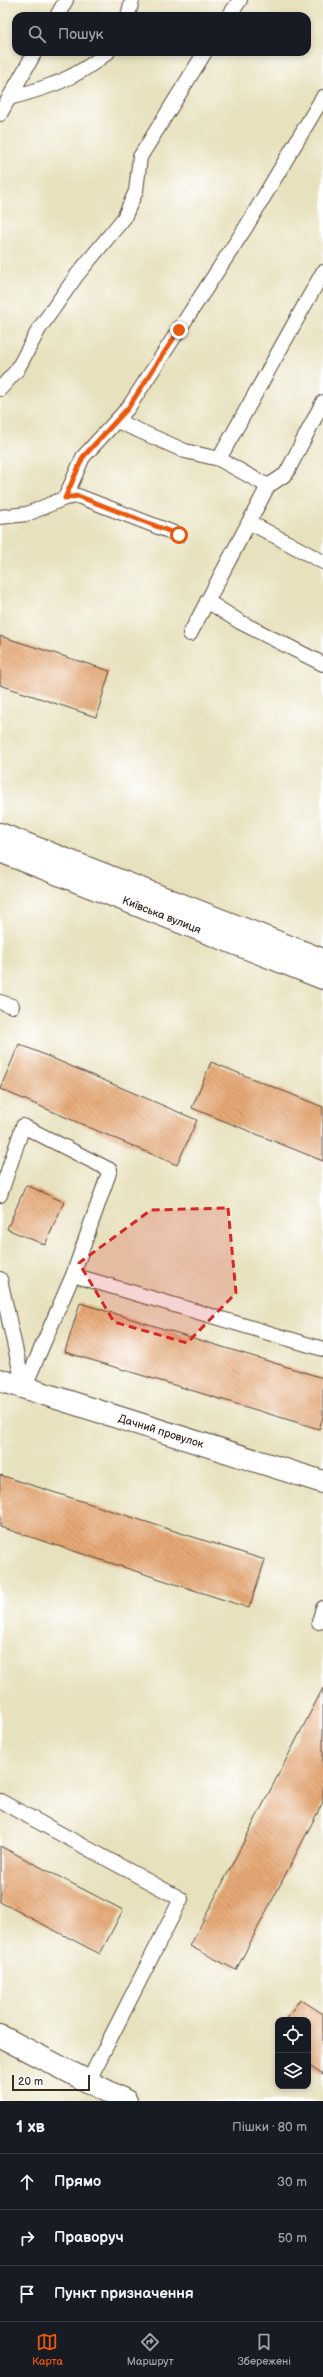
<!DOCTYPE html>
<html lang="uk">
<meta charset="utf-8">
<style>
body{margin:0;font-family:"Balsamiq Sans",sans-serif;background:#242831;color:#f1f3f6}
.controls{position:absolute;right:12px;bottom:12px;display:grid;overflow:hidden;border-radius:8px;box-shadow:0 2px 6px #0003}
.controls button{width:36px;height:36px;display:grid;place-items:center;padding:0;border:0;border-bottom:1px solid #363941;background:#171b24;color:#f1f3f6;font:20px sans-serif}
.scale{position:absolute;left:12px;bottom:10px;width:78px;box-sizing:border-box;padding-left:4px;border:2px solid #3b2a1e;border-top:0;font-size:11px;line-height:14px;white-space:nowrap;color:#3b2a1e;-webkit-text-stroke:3px #fff;paint-order:stroke}
.stop{position:absolute;width:12px;height:12px;margin:-9px;border:3px solid #ea580c;border-radius:50%;background:#fff}
.stop.end{background:#ea580c;border-color:#fff;box-shadow:0 1px 4px #0008}
.list{margin:0;padding:0;list-style:none}
h2{display:flex;justify-content:space-between;align-items:center;height:52px;margin:0;padding:0 16px;font-size:17px}
h2 small{font-size:13px;font-weight:400;color:#9ea1a6}
.list li{display:grid;grid-template-columns:26px 1fr auto;gap:12px;align-items:center;box-sizing:border-box;height:56px;padding:0 16px;border-top:1px solid #363941}
.list b{display:block;font-size:15px;white-space:nowrap}
.list em{font-size:13px;font-style:normal;color:#9ea1a6}
.icon{flex:none;width:22px;height:22px;fill:none;stroke:currentColor;stroke-width:2;stroke-linecap:round;stroke-linejoin:round}
.map{position:relative;flex:none;width:323px;height:2101px;overflow:hidden}
.search{position:absolute;background:#171b24;box-shadow:0 2px 6px #0003;left:12px;right:12px;top:12px;height:44px;display:flex;align-items:center;gap:10px;box-sizing:border-box;padding:0 14px;border-radius:12px;color:#9ea1a6;font-size:15px}
.sheet{height:220px;background:#171b24}
nav{display:flex;justify-content:space-around;align-items:center;box-sizing:border-box;height:56px;border-top:1px solid #363941;background:#171b24;font-size:11px;color:#9ea1a6}
nav a{display:grid;justify-items:center;gap:2px}
nav .on{color:#ea580c}
.map>svg:first-child{display:block}
.building{fill:url(#building-back-hatch)}
.lines{fill:none;stroke-linecap:round;stroke-linejoin:round}
.service-casing{stroke:#554536;stroke-width:16}
.minor-casing{stroke:#554536;stroke-width:24}
.tertiary-casing{stroke:#554536;stroke-width:24}
.secondary-casing{stroke:#554536;stroke-width:24}
.service{stroke:#fff;stroke-width:14}
.minor{stroke:#fff;stroke-width:22}
.tertiary{stroke:#fff;stroke-width:22}
.secondary{stroke:#fff;stroke-width:22}
.route{stroke:#ea580c;stroke-width:5}
.marked{fill:#d62828;fill-opacity:0.2;stroke:#d62828;stroke-width:3;stroke-dasharray:8 5;stroke-linejoin:round}
.labels{text-anchor:middle;stroke-width:4;stroke-linejoin:round;paint-order:stroke}
.street-label{font-size:11px;fill:#3b2a1e;stroke:#fff}
</style>
<div class="map">
<svg width="323" height="2101" viewBox="0 0 323 2101">
<defs>
<pattern id="building-back-hatch" width="6" height="6" patternUnits="userSpaceOnUse"><rect width="6" height="6" fill="#e6a875"/><path d="M-1 5l2 2M0 0l6 6M5-1l2 2" fill="none" stroke="#bc895f"/></pattern>
</defs>
<rect width="100%" height="100%" fill="#fff"/>
<filter id="ink" filterUnits="userSpaceOnUse"><feTurbulence type="fractalNoise" baseFrequency=".025" numOctaves="2"/><feDisplacementMap in="SourceGraphic" scale="8" xChannelSelector="R" yChannelSelector="G"/><feConvolveMatrix kernelMatrix="1 2 1 2 8 2 1 2 1" color-interpolation-filters="sRGB"/></filter>
<filter id="wash" filterUnits="userSpaceOnUse"><feTurbulence type="fractalNoise" baseFrequency=".012" numOctaves="4" result="noise"/><feDisplacementMap in="SourceGraphic" scale="16" xChannelSelector="R" yChannelSelector="G"/><feGaussianBlur stdDeviation="0.9" result="paint"/><feColorMatrix in="noise" values="0 0 0 0 0 0 0 0 0 0 0 0 0 0 0 0 0 1.4 0 .05"/><feComposite in="paint" operator="in"/></filter>
<g filter="url(#wash)">
<rect width="100%" height="100%" fill="#e8e1be"/>
<g id="blocks">
<path class="building" d="M0 636 110 671 96 717 0 685Z
M19 1044 197 1120 177 1165 0 1089Z
M211 1062 323 1107V1161L192 1108Z
M26 1185 64 1202 45 1245 7 1229Z
M80 1303 323 1378V1417L319 1429 65 1352Z
M0 1475 265 1560 249 1608 0 1527Z
M323 1688V1802L236 1970 190 1946Z
M0 1846 123 1910 100 1954 0 1902Z
M300 1999 323 2014V2075L308 2065V2020H286Z"/>
</g>
</g>
<g filter="url(#ink)">
<use href="#blocks" fill-opacity="0" stroke="#554536" stroke-width="1"/>
<g class="lines">
<g class="service-casing">
<path id="service" d="M57 16 66 0
M128 16 132 0
M229 16 240 0
M9 98C50 87 75 79 108 52
M0 114 35 52
M0 389 17 370 39 329 77 275 124 218 136 191 140 157 205 52
M117 421 185 451 219 459 268 486 190 634
M219 459 323 272
M268 486 286 474 323 402
M65 498 78 496 179 535
M0 517 27 514 65 498 83 457 128 408 246 227 323 97
M249 522 323 562
M207 601 240 622 323 664
M0 1002 12 1006
M0 1195 23 1126 110 1170 73 1275
M0 1279 24 1388
M24 1388 73 1275 323 1349
M319 1622 323 1608
M0 1801 181 1899 88 2082"/>
</g>
<g class="minor-casing">
<g id="minor">
<path id="s1" d="M0 1380 323 1482"/>
</g>
</g>
<g class="tertiary-casing">
<path id="tertiary" d="M0 2036 126 2101"/>
</g>
<g class="secondary-casing">
<g id="secondary">
<path d="M0 834 323 960"/>
<path id="s2" d="M0 851 323 978"/>
</g>
</g>
<use href="#service" class="service"/>
<use href="#minor" class="minor"/>
<use href="#tertiary" class="tertiary"/>
<use href="#secondary" class="secondary"/>
</g>
</g>
<g class="lines" filter="url(#ink)">
<path class="route" d="M179 535 78 496 65 498 83 457 128 408 179 330"/>
</g>
<path class="marked" d="M228 1208 236 1293 187 1343 114 1322 79 1263 151 1210Z"/>
<g class="labels">
<g class="street-label">
<text dy="4" stroke="none"><textPath href="#s2" startOffset="174">Київська вулиця</textPath></text>
<text dy="4" stroke="none"><textPath href="#s1" startOffset="169">Дачний провулок</textPath></text>
</g>
</g>
</svg>
<div class="controls">
<button><svg class="icon" aria-label="locate" viewBox="0 0 24 24"><circle cx="12" cy="12" r="6"/><path d="M12 2v4M12 18v4M2 12h4M18 12h4"/></svg></button>
<button><svg class="icon" aria-label="layers" viewBox="0 0 24 24"><path d="M12 4l9 5-9 5-9-5zM3 14l9 5 9-5"/></svg></button>
</div>
<div class="scale">20 m</div>
<div class="stop" style="left:179px;top:535px"></div>
<div class="stop end" style="left:179px;top:330px"></div>
<div class="search"><svg class="icon" aria-label="search" viewBox="0 0 24 24"><circle cx="10" cy="10" r="6"/><path d="M15 15l6 6"/></svg>Пошук</div>
</div>
<section class="sheet">
<h2>1 хв<small>Пішки · 80 m</small></h2>
<ul class="list">
<li><svg class="icon" aria-label="ahead" viewBox="0 0 24 24"><path d="M12 20V5M6 11l6-6 6 6"/></svg><div><b>Прямо</b></div><em>30 m</em></li>
<li><svg class="icon" aria-label="right" viewBox="0 0 24 24"><path d="M7 20v-9h11M14 6l5 5-5 5"/></svg><div><b>Праворуч</b></div><em>50 m</em></li>
<li><svg class="icon" aria-label="arrive" viewBox="0 0 24 24"><path d="M6 21V4h12l-3 4 3 4H6"/></svg><div><b>Пункт призначення</b></div></li>
</ul>
</section>
<nav>
<a class="on"><svg class="icon" aria-label="map" viewBox="0 0 24 24"><path d="M3 6l6-2 6 2 6-2v14l-6 2-6-2-6 2zM9 4v14M15 6v14"/></svg>Карта</a>
<a><svg class="icon" aria-label="directions" viewBox="0 0 24 24"><path d="M12 3l9 9-9 9-9-9zM9 14v-3h6M13 9l2 2-2 2"/></svg>Маршрут</a>
<a><svg class="icon" aria-label="saved" viewBox="0 0 24 24"><path d="M7 4h10v16l-5-4-5 4z"/></svg>Збережені</a>
</nav>
